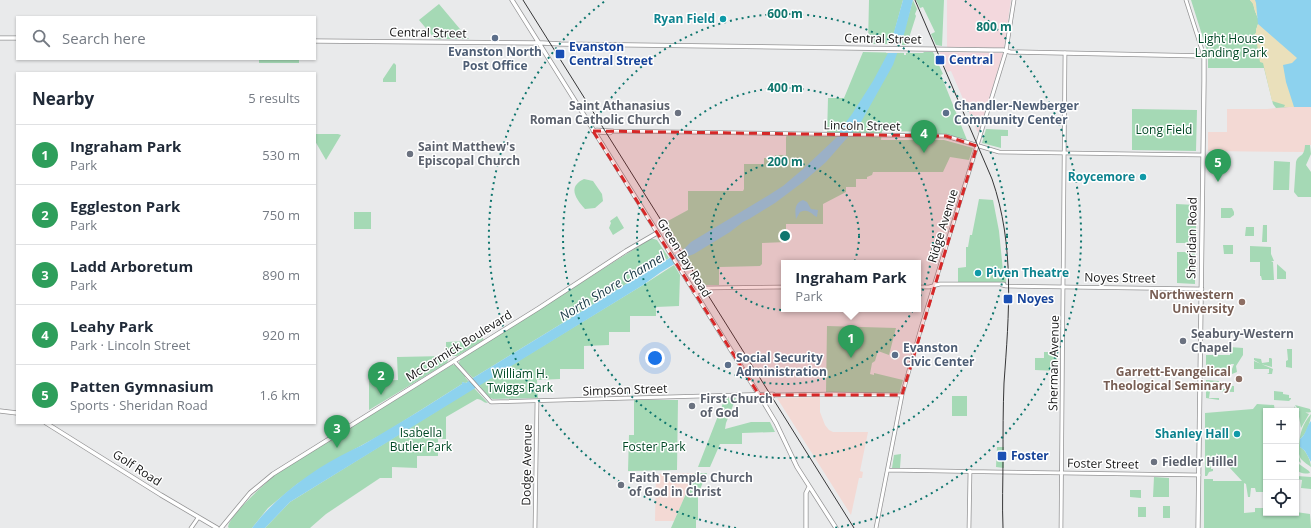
<!DOCTYPE html>
<meta charset="utf-8">
<style>
body{margin:0;font-family:"Open Sans",sans-serif;background:#f6f6f7;color:#1f2937}
.controls{position:absolute;right:12px;bottom:12px;display:grid;overflow:hidden;border-radius:0px;box-shadow:0 1px 3px #0004}
.controls button{width:36px;height:36px;display:grid;place-items:center;padding:0;border:0;border-bottom:1px solid #e0e1e3;background:#fff;color:#1f2937;font:20px sans-serif}
.you{position:absolute;left:655px;top:358px;width:14px;height:14px;margin:-10px;border:3px solid #fff;border-radius:50%;background:#1a73e8;box-shadow:0 0 0 6px #1a73e833}
.badge{display:grid;place-items:center;width:26px;height:26px;border-radius:50%;background:#111827;color:#fff;font-size:13px;font-weight:700}
.pin{position:absolute;translate:-50% -33px;filter:drop-shadow(0 1px 2px #0008)}
.pin::after{content:'';position:absolute;top:21px;width:14px;height:12px;background:inherit;clip-path:polygon(0 0,100% 0,50% 100%)}
.popup{position:absolute;left:781px;top:260px;width:140px;height:52px;box-sizing:border-box;display:grid;place-content:center;border-radius:0px;background:#fff;filter:drop-shadow(0 1px 3px #0005);font-size:13px;white-space:nowrap;color:#747a83}
.popup b{font-size:15px;color:#1f2937}
.popup::after{content:'';position:absolute;left:50%;top:100%;margin-left:-8px;border:8px solid transparent;border-top-color:#fff}
.list{margin:0;padding:0;list-style:none}
h2{display:flex;justify-content:space-between;align-items:center;height:52px;margin:0;padding:0 16px;font-size:17px}
h2 small{font-size:13px;font-weight:400;color:#747a83}
.list li{display:grid;grid-template-columns:26px 1fr auto;gap:12px;align-items:center;box-sizing:border-box;height:60px;padding:0 16px;border-top:1px solid #e0e1e3}
.list b{display:block;font-size:15px;white-space:nowrap}
.list p{margin:0;font-size:13px;white-space:nowrap;color:#747a83}
.list em{font-size:13px;font-style:normal;color:#747a83}
.icon{flex:none;width:22px;height:22px;fill:none;stroke:currentColor;stroke-width:2;stroke-linecap:round;stroke-linejoin:round}
.map{position:relative;flex:none;width:1311px;height:528px;overflow:hidden}
.search{position:absolute;background:#fff;box-shadow:0 1px 3px #0004;left:16px;top:16px;width:300px;height:44px;display:flex;align-items:center;gap:10px;box-sizing:border-box;padding:0 14px;border-radius:0px;color:#747a83;font-size:15px}
.panel{position:absolute;background:#fff;box-shadow:0 1px 3px #0004;left:16px;top:72px;width:300px;height:352px;border-radius:0px}
.map>svg:first-child{display:block}
.industrial{fill:#f3d9d4}
.medical{fill:#f3d8dd}
.green{fill:#a5d9b5}
.sand{fill:#eae0bb}
.water{fill:#8dd2ee}
.pier{fill:#e9eaeb}
.lines{fill:none;stroke-linecap:round;stroke-linejoin:round}
.tertiary-casing{stroke:#949495;stroke-width:4.5}
.secondary-casing{stroke:#949495;stroke-width:5}
.tertiary{stroke:#fff;stroke-width:3}
.secondary{stroke:#fff;stroke-width:3.5}
.rail{stroke:#363637;stroke-width:1}
.marked{fill:#d62828;fill-opacity:0.2;stroke:#d62828;stroke-width:3;stroke-dasharray:8 5;stroke-linejoin:round}
.ring{fill:none;stroke:#0f766e;stroke-width:2;stroke-dasharray:2 4}
.culture-dot{fill:#0f9aa8;stroke:#fff;stroke-width:1.5}
.service-dot{fill:#5c6f8a;stroke:#fff;stroke-width:1.5}
.transit-dot{fill:#1a4fb4;stroke:#fff;stroke-width:1.5}
.worship-dot{fill:#6b7280;stroke:#fff;stroke-width:1.5}
.education-dot{fill:#8d6e63;stroke:#fff;stroke-width:1.5}
.labels{text-anchor:middle;stroke-width:3;stroke-linejoin:round;paint-order:stroke}
.culture-label{font-size:12px;font-weight:bold;fill:#0d838f;stroke:#fff;text-anchor:end}
.street-label{font-size:12px;fill:#141414;stroke:#fff}
.park-label{font-size:12px;fill:#004825;stroke:#fff}
.transit-label{font-size:12px;font-weight:bold;fill:#164399;stroke:#fff;text-anchor:start}
.service-label{font-size:12px;font-weight:bold;fill:#4e5e75;stroke:#fff;text-anchor:start}
.worship-label{font-size:12px;font-weight:bold;fill:#5b616d;stroke:#fff;text-anchor:start}
.education-label{font-size:12px;font-weight:bold;fill:#785e54;stroke:#fff;text-anchor:end}
.water-label{font-size:13px;font-style:italic;fill:#193a46;stroke:#fff}
.centre{fill:#0f766e;stroke:#fff;stroke-width:2}
.ring-label{font-size:12px;text-anchor:middle;font-weight:bold;fill:#0f766e;stroke:#fff;stroke-width:3;stroke-linejoin:round;paint-order:stroke}
</style>
<div class="map">
<svg width="1311" height="528" viewBox="0 0 1311 528">
<rect width="100%" height="100%" fill="#e9eaeb"/>
<path class="industrial" d="M1284 107H1311V145H1305V152L1208 151V132H1227V109H1267Z
M820 397V412L825 425 829 430 833 432H868L860 471 863 472 862 478H859L851 515 777 398Z
M695 473 674 521H655L656 474Z"/>
<path class="medical" d="M947 0H1011L1004 48 947 47Z
M939 52 1003 53 979 132 977 131 951 71 947 72 944 65 946 64Z"/>
<path class="green" d="M869 0H903L891 44H868Z
M913 0 917 9 915 14 916 16 909 38V45H900Z
M916 0H944L942 46 936 45 931 34 935 32 923 7 920 8Z
M1191 0H1250L1253 3 1255 11 1259 21 1256 30 1289 107 1276 108 1273 104 1264 68H1208V54Z
M439 4 465 35 469 39H435L419 20Z
M863 52 904 53V55H906V53H923L924 52H933L943 74 941 75 967 140 949 135 937 134V132L882 131 881 140H944L973 148 969 160 950 157 943 172H873L872 175 867 177V179H856V187H846V192L823 204V224H786V242L762 243V264L760 266 720 267 719 269V285H704L666 222 688 210V191H743L744 189V164H764V158H775V155H786V137L787 135 827 136 828 98H844Z
M259 59H299V63H259Z
M394 63 396 65V82H383V79L393 64Z
M1132 109 1197 110 1196 151 1132 150Z
M986 129 1008 130V136H1001V148L982 143Z
M315 134H338L341 135 326 160 315 141Z
M1305 145H1310L1311 154 1306 165 1311 172V197H1298L1294 192 1296 162C1299 153 1304 159 1305 145Z
M1274 161 1290 162 1289 190H1273Z
M584 179 593 181 602 194 603 201 595 208 585 209C576 199 567 187 584 179Z
M979 199 993 200 999 231 1003 271H1005L1006 283H958V268L966 267V247H968L970 235H972Z
M1176 204 1196 205V243H1176Z
M1221 208H1232L1234 212V215L1230 218H1221Z
M354 212H371V229H354Z
M617 216 624 228 613 235 609 228 611 223 610 221Z
M1263 225H1267V242H1262Z
M1246 227H1254V236H1245Z
M650 239H654L657 240 669 258 633 280H629L628 283 473 378 459 364V362L461 359Z
M1223 245H1233V254H1224Z
M1250 246 1271 247V254L1274 261H1271L1273 262 1274 280H1262L1261 276H1260V262H1250Z
M1177 252H1195V284L1177 283Z
M1277 264 1286 272V279H1277Z
M674 265 680 275 679 306 656 307V316H630V332H609V345L584 346V369H560V379L537 380 538 398 493 399C486 397 483 390 479 385L643 285Z
M827 326 896 328 889 355 878 351 875 361 872 363 870 374 874 375V373L903 380 899 394 826 392Z
M482 337 484 340 457 356H452L446 351V342L467 341 473 338Z
M1230 347 1243 348V355L1236 366 1237 372 1232 374V369L1234 364H1231V373L1213 374H1231V375H1206V355H1230Z
M1287 349H1292V368L1286 367V361L1288 360Z
M1044 352H1057V371L1035 370V358H1044Z
M445 356 448 360 447 363 369 410V381L398 380 397 357Z
M1254 358 1261 359 1262 363 1269 362V358H1271L1272 359V367L1261 364 1254 360Z
M1254 361 1273 369 1272 374H1267L1269 373V369H1254Z
M452 365H455L466 377H465L469 382 465 383 462 382V384L386 432 333 461 297 484 268 508 252 528H229L228 527C230 514 266 483 277 473Z
M1206 380 1219 381V382H1210V389H1231L1232 386H1234V392L1210 391 1209 398H1219V400L1206 398Z
M474 388 488 403C483 403 482 399 477 399L446 417V439H438V456H417V468L392 467V478H380L326 514 310 528H265L290 502 303 494Z
M1274 391 1283 392V394L1289 395V398H1291V399L1289 401 1274 400Z
M952 396H967V416H952Z
M725 398H736L726 423 725 429 751 422H770L775 432 742 433V444H720L710 467H698Z
M634 400H678L677 470 628 471 629 435H634Z
M1257 404 1274 405 1275 411H1266V492H1256L1255 488H1251L1250 497H1248L1246 484 1244 483V513L1255 512V508H1266V513L1296 512 1310 514 1311 528H1204V479H1213V481H1242L1216 453V458H1213V460L1211 461V469H1213V471L1209 472 1207 476H1205V413L1253 409Z
M1295 405 1310 409 1311 412C1304 414 1299 411 1295 405Z
M1294 406C1303 418 1297 436 1298 450 1298 455 1300 458 1301 463L1296 459V411H1295Z
M1299 410 1309 414 1301 428 1298 411Z
M1311 414C1311 421 1306 435 1300 439V447C1306 450 1311 461 1311 467 1308 465 1304 462 1301 459 1298 455 1299 451 1299 446 1300 433 1302 425 1311 414Z
M997 447H1004V468L996 467Z
M901 454 900 468H892L894 455Z
M1299 464 1309 471 1310 473C1305 474 1300 474 1296 469V465Z
M695 473H707L698 494V520H696V528H671Z
M1297 476 1311 477V489L1301 488 1302 480 1296 479Z
M1154 477 1169 478V497H1153Z
M1130 490H1141V498L1130 497Z
M1163 506H1170V518H1163Z
M1138 507H1146V517H1138Z"/>
<path class="sand" d="M1250 0H1272L1283 17 1311 96V137V107H1284L1285 105 1272 101 1263 63 1260 62 1255 33H1256V30L1259 21 1255 11 1253 4Z"/>
<path class="water" d="M903 0H913L905 31 893 65 861 122 826 162 803 182 775 203 749 219 743 222 730 232 694 254 686 257 661 272 643 285 303 494 290 502 265 528H252C277 495 315 468 352 450 358 447 365 444 371 440 402 422 432 403 462 384V382L466 383 473 378 628 283 629 279 631 278 633 280 683 250 691 242 769 195 783 186 803 169 837 137 841 129 852 114 873 81 888 53Z
M1255 0H1311V137V107H1294L1286 82 1283 65 1292 63 1297 58 1258 24 1256 3Z
M803 200 807 202 811 209 818 210 817 217C811 214 809 208 800 212L796 219C795 211 794 203 803 200Z
M1311 421V462L1305 451 1300 447V439C1306 435 1306 427 1311 421Z"/>
<path class="pier" d="M889 44H902L900 53H886Z"/>
<g class="lines">
<g class="tertiary-casing">
<path id="tertiary" d="M1186 0 1204 56
M593 131 597 130 613 131 946 136 999 152 1203 155
M595 132 610 133 613 131
M1002 285 1006 286 1202 289
M918 287H929L940 284H1004
M694 292 705 288 784 287
M695 292H698L709 289
M454 361 491 402 773 394 775 395 831 394 902 395
M761 396H773
M888 470 997 472 1199 475
M191 528 198 518
M535 528 537 401
M876 528 902 395 921 328 1006 51 1014 0
M969 528 970 471
M1061 528 1065 53"/>
</g>
<g class="secondary-casing">
<path id="secondary" d="M512 0 761 398 776 423 797 467 836 528
M0 38H17
M315 41 543 43 561 44 994 50H1003L1010 52 1204 56V81L1198 528
M0 411 17 413
M46 423 161 495 217 528
M221 528 250 493 273 474 539 308 626 251 657 233
M806 528V493L809 487"/>
</g>
<use href="#tertiary" class="tertiary"/>
<use href="#secondary" class="secondary"/>
<path class="rail" d="M523 0 854 528
M915 0 992 179C1015 245 1009 314 1004 383 1003 408 1003 433 1003 458 1003 482 1002 505 1003 528"/>
</g>
<path class="marked" d="M593 131 946 136 977 146 902 395H759Z"/>
<g class="ring">
<circle cx="785" cy="236" r="74"/>
<circle cx="785" cy="236" r="148"/>
<circle cx="785" cy="236" r="222"/>
<path d="M736 528A296 296 0 0 1 605 1M965 1A296 296 0 0 1 834 528"/>
</g>
<g class="culture-dot">
<circle cx="723" cy="19" r="4"/>
<circle cx="1143" cy="177" r="4"/>
<circle cx="978" cy="273" r="4"/>
<circle cx="1237" cy="434" r="4"/>
</g>
<g class="service-dot">
<circle cx="495" cy="38" r="4"/>
<circle cx="946" cy="113" r="4"/>
<circle cx="895" cy="355" r="4"/>
<circle cx="728" cy="365" r="4"/>
</g>
<g class="transit-dot">
<rect x="555" y="49" width="10" height="10" rx="2"/>
<rect x="935" y="55" width="10" height="10" rx="2"/>
<rect x="1003" y="294" width="10" height="10" rx="2"/>
<rect x="997" y="451" width="10" height="10" rx="2"/>
</g>
<g class="worship-dot">
<circle cx="678" cy="113" r="4"/>
<circle cx="410" cy="154" r="4"/>
<circle cx="1183" cy="341" r="4"/>
<circle cx="692" cy="406" r="4"/>
<circle cx="1154" cy="462" r="4"/>
<circle cx="621" cy="485" r="4"/>
</g>
<g class="education-dot">
<circle cx="1242" cy="302" r="4"/>
<circle cx="1239" cy="379" r="4"/>
</g>
<g class="labels">
<g class="culture-label">
<text x="715" y="23">Ryan Field</text>
<text x="1135" y="181">Roycemore</text>
<text x="986" y="277" text-anchor="start">Piven Theatre</text>
<text x="1229" y="438">Shanley Hall</text>
</g>
<g class="street-label">
<text transform="translate(428 33) rotate(1)" y="4">Central Street</text>
<text transform="translate(883 39) rotate(1)" y="4">Central Street</text>
<text transform="translate(862 126) rotate(1)" y="4">Lincoln Street</text>
<text transform="translate(943 226) rotate(-73)" y="4">Ridge Avenue</text>
<text transform="translate(1192 238) rotate(-89)" y="4">Sheridan Road</text>
<text transform="translate(684 258) rotate(58)" y="4">Green Bay Road</text>
<text transform="translate(1120 278) rotate(1)" y="4">Noyes Street</text>
<text transform="translate(459 346) rotate(-32)" y="4">McCormick Boulevard</text>
<text transform="translate(1054 363) rotate(-89)" y="4">Sherman Avenue</text>
<text transform="translate(625 390) rotate(-2)" y="4">Simpson Street</text>
<text transform="translate(1103 464) rotate(1)" y="4">Foster Street</text>
<text transform="translate(527 465) rotate(-89)" y="4">Dodge Avenue</text>
<text transform="translate(137 468) rotate(33)" y="4">Golf Road</text>
</g>
<g class="park-label">
<text x="1231" y="43">Light House<tspan x="1231" dy="14">Landing Park</tspan></text>
<text x="1164" y="134">Long Field</text>
<text x="520" y="378">William H.<tspan x="520" dy="14">Twiggs Park</tspan></text>
<text x="421" y="437">Isabella<tspan x="421" dy="14">Butler Park</tspan></text>
<text x="654" y="451">Foster Park</text>
</g>
<g class="transit-label">
<text x="569" y="51">Evanston<tspan x="569" dy="14">Central Street</tspan></text>
<text x="949" y="64">Central</text>
<text x="1017" y="303">Noyes</text>
<text x="1011" y="460">Foster</text>
</g>
<g class="service-label">
<text x="495" y="56" text-anchor="middle">Evanston North<tspan x="495" dy="14">Post Office</tspan></text>
<text x="954" y="110">Chandler-Newberger<tspan x="954" dy="14">Community Center</tspan></text>
<text x="903" y="352">Evanston<tspan x="903" dy="14">Civic Center</tspan></text>
<text x="736" y="362">Social Security<tspan x="736" dy="14">Administration</tspan></text>
</g>
<g class="worship-label">
<text x="670" y="110" text-anchor="end">Saint Athanasius<tspan x="670" dy="14">Roman Catholic Church</tspan></text>
<text x="418" y="151">Saint Matthew's<tspan x="418" dy="14">Episcopal Church</tspan></text>
<text x="1191" y="338">Seabury-Western<tspan x="1191" dy="14">Chapel</tspan></text>
<text x="700" y="403">First Church<tspan x="700" dy="14">of God</tspan></text>
<text x="1162" y="466">Fiedler Hillel</text>
<text x="629" y="482">Faith Temple Church<tspan x="629" dy="14">of God in Christ</tspan></text>
</g>
<g class="education-label">
<text x="1234" y="299">Northwestern<tspan x="1234" dy="14">University</tspan></text>
<text x="1231" y="376">Garrett-Evangelical<tspan x="1231" dy="14">Theological Seminary</tspan></text>
</g>
<g class="water-label">
<text transform="translate(612 286) rotate(-31)" y="5">North Shore Channel</text>
</g>
</g>
<circle cx="785" cy="236" r="6" class="centre"/>
<g class="ring-label">
<text x="785" y="18">600 m</text>
<text x="994" y="31">800 m</text>
<text x="785" y="92">400 m</text>
<text x="785" y="166">200 m</text>
</g>
</svg>
<div class="controls">
<button>+</button>
<button>−</button>
<button><svg class="icon" aria-label="locate" viewBox="0 0 24 24"><circle cx="12" cy="12" r="6"/><path d="M12 2v4M12 18v4M2 12h4M18 12h4"/></svg></button>
</div>
<div class="you"></div>
<div class="pin badge" style="left:851px;top:358px;background:#2e9e5b">1</div>
<div class="popup"><b>Ingraham Park</b>Park</div>
<div class="pin badge" style="left:381px;top:395px;background:#2e9e5b">2</div>
<div class="pin badge" style="left:337px;top:448px;background:#2e9e5b">3</div>
<div class="pin badge" style="left:924px;top:153px;background:#2e9e5b">4</div>
<div class="pin badge" style="left:1218px;top:182px;background:#2e9e5b">5</div>
<div class="search"><svg class="icon" aria-label="search" viewBox="0 0 24 24"><circle cx="10" cy="10" r="6"/><path d="M15 15l6 6"/></svg>Search here</div>
<section class="panel">
<h2>Nearby<small>5 results</small></h2>
<ul class="list">
<li><span class="badge" style="background:#2e9e5b">1</span><div><b>Ingraham Park</b><p>Park</p></div><em>530 m</em></li>
<li><span class="badge" style="background:#2e9e5b">2</span><div><b>Eggleston Park</b><p>Park</p></div><em>750 m</em></li>
<li><span class="badge" style="background:#2e9e5b">3</span><div><b>Ladd Arboretum</b><p>Park</p></div><em>890 m</em></li>
<li><span class="badge" style="background:#2e9e5b">4</span><div><b>Leahy Park</b><p>Park · Lincoln Street</p></div><em>920 m</em></li>
<li><span class="badge" style="background:#2e9e5b">5</span><div><b>Patten Gymnasium</b><p>Sports · Sheridan Road</p></div><em>1.6 km</em></li>
</ul>
</section>
</div>
